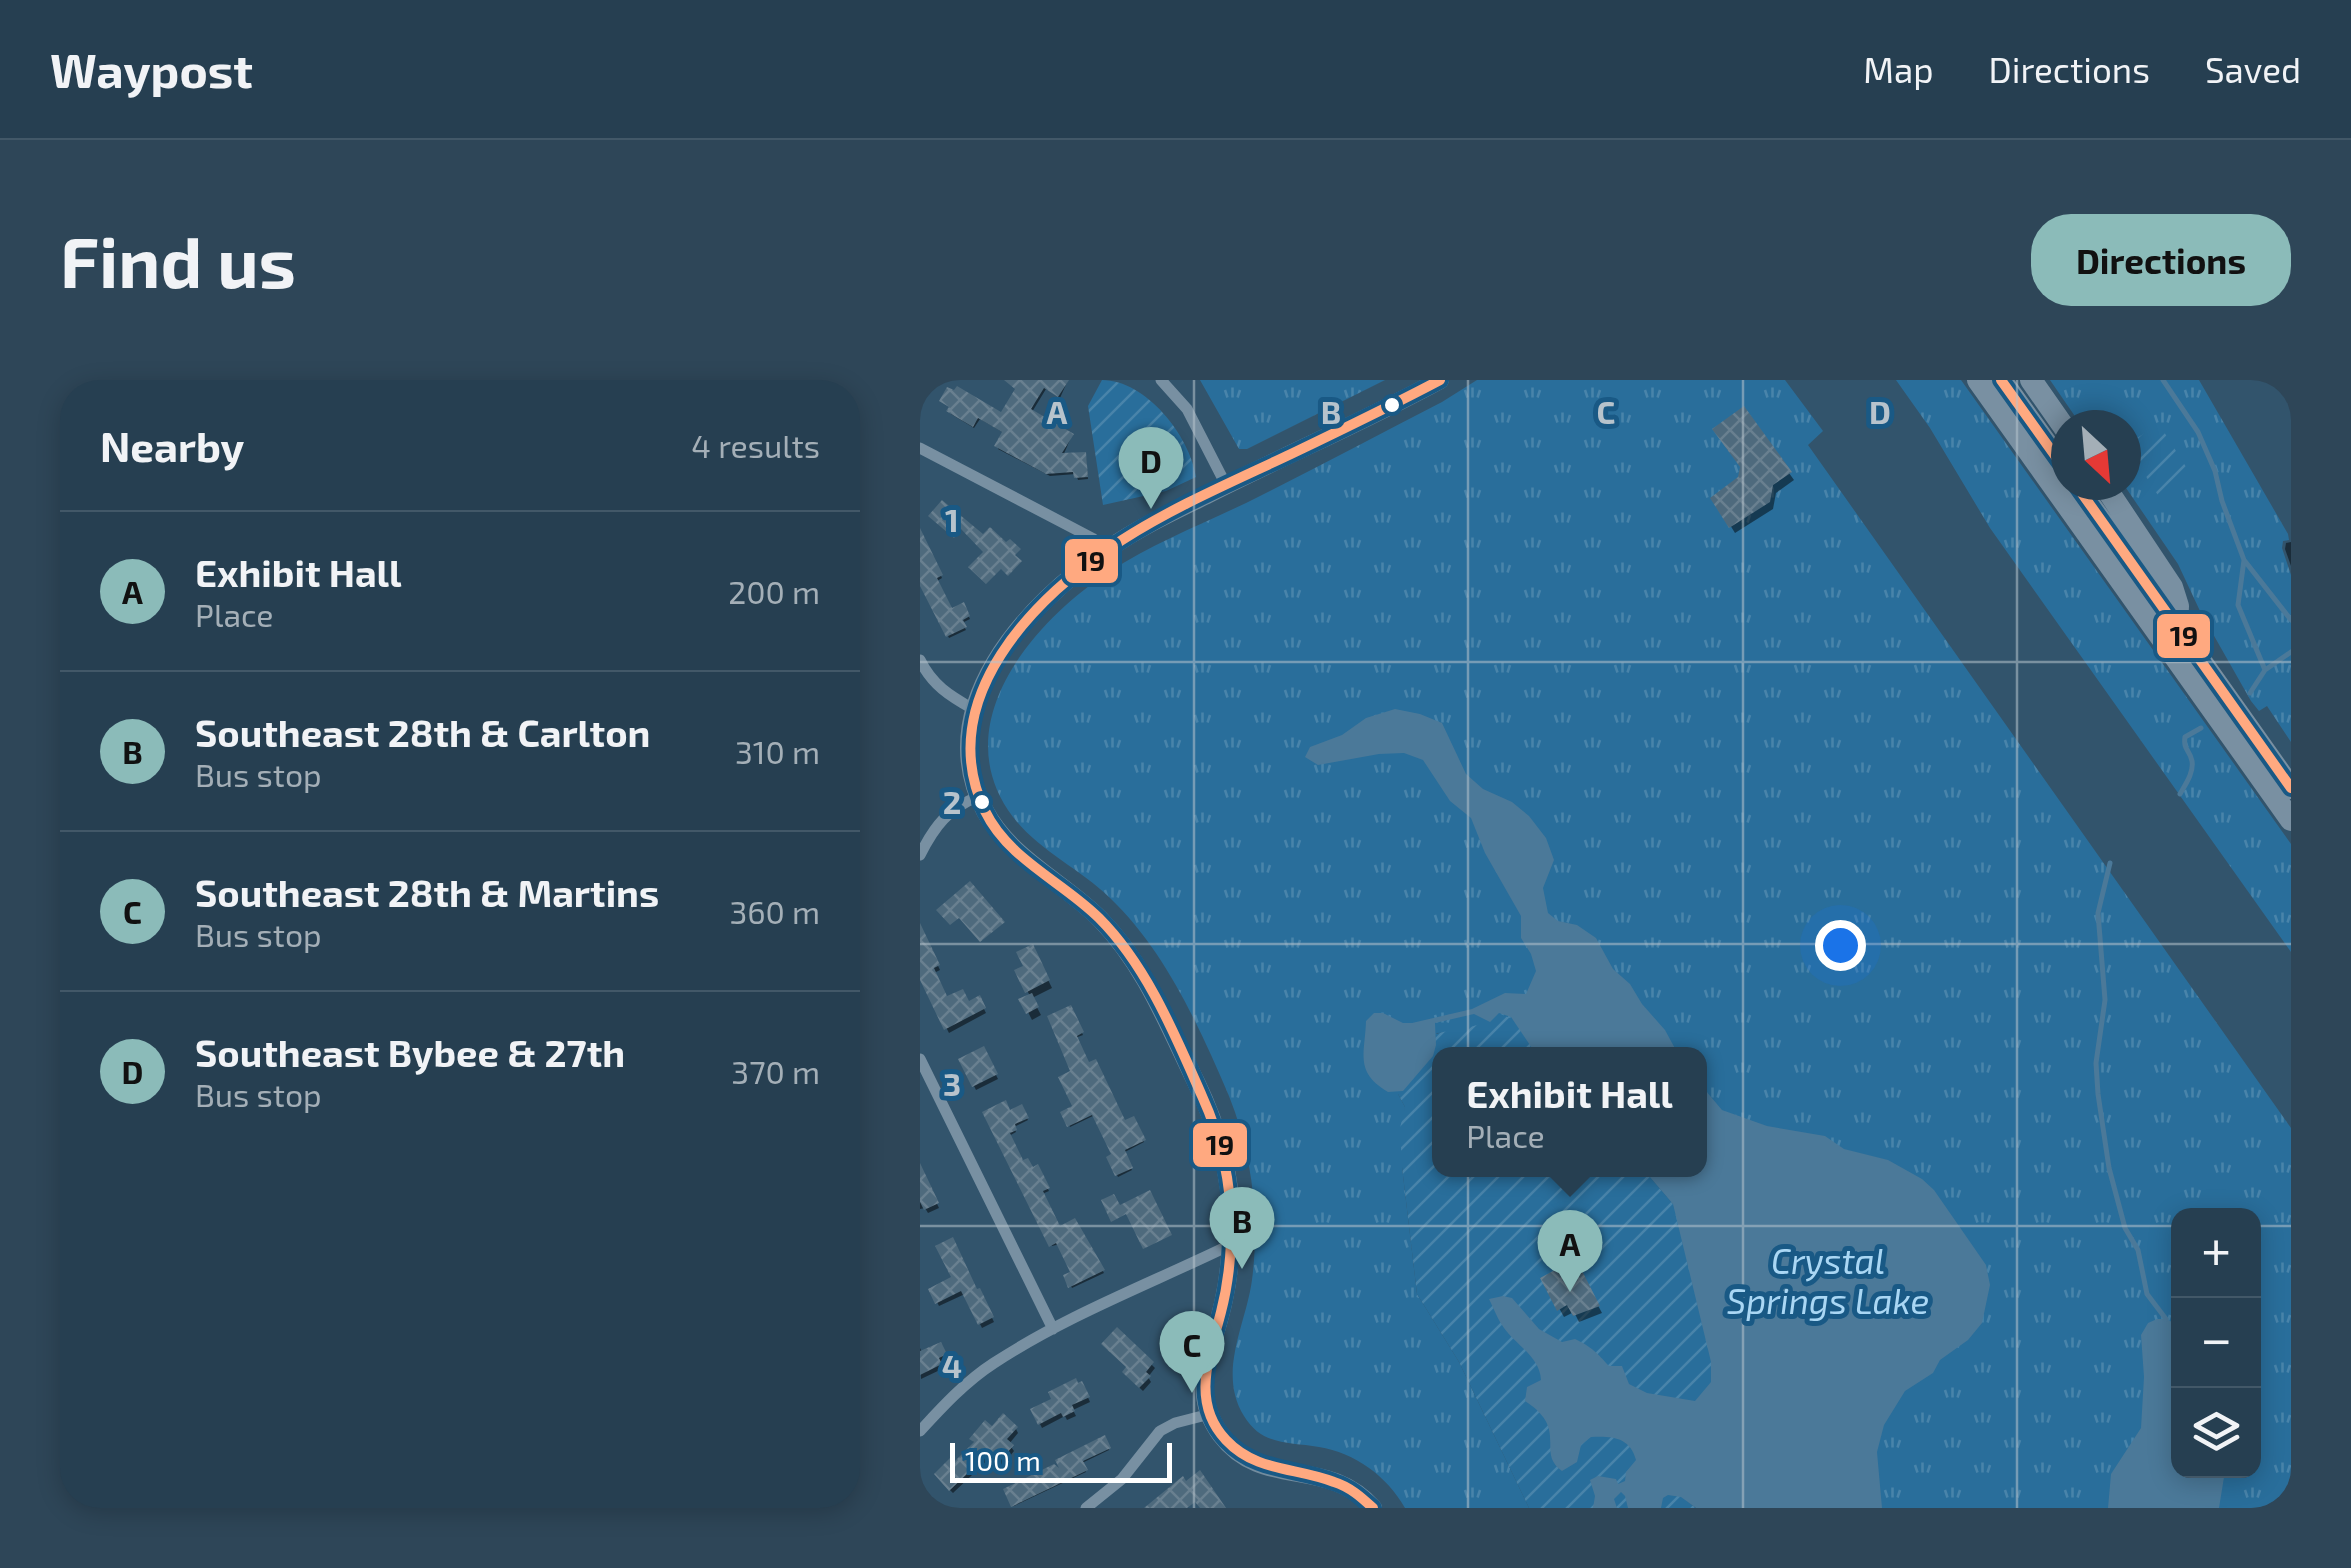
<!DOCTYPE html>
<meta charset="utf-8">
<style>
body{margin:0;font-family:"Exo 2",sans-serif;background:#2e4658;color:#f1f3f6}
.controls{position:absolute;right:30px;bottom:30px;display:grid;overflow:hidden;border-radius:20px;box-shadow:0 5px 25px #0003}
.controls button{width:90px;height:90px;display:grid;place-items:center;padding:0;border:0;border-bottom:2px solid #425868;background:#263f51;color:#f1f3f6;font:50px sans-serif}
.compass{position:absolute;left:1131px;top:30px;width:90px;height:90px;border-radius:50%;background:#263f51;box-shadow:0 5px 25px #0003;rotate:154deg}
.scale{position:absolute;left:30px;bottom:25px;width:222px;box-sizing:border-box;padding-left:10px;border:5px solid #fff;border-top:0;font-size:28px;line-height:35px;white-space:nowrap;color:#fff;-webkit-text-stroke:8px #195985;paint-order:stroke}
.you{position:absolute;left:920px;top:565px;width:35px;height:35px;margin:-25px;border:8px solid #fff;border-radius:50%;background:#1a73e8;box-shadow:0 0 0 15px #1a73e833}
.badge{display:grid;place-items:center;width:65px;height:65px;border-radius:50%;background:#8bbbb9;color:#111;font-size:32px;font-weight:700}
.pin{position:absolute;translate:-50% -82px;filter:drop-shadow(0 2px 5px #0008)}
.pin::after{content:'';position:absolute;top:52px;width:35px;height:30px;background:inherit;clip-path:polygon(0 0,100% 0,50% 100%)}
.popup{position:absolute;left:512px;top:667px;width:275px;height:130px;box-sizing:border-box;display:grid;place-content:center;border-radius:20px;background:#263f51;filter:drop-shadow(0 2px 8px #0005);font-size:32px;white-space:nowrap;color:#a4afb7}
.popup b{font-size:38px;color:#f1f3f6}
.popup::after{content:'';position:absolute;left:50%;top:100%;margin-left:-20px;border:20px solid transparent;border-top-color:#263f51}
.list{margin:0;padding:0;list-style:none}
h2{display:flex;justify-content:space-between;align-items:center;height:130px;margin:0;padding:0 40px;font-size:42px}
h2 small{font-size:32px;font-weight:400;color:#a4afb7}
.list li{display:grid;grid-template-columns:65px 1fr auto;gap:30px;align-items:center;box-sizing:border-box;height:160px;padding:0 40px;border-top:2px solid #425868}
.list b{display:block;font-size:38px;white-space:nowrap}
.list p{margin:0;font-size:32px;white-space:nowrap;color:#a4afb7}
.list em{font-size:32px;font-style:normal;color:#a4afb7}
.icon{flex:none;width:55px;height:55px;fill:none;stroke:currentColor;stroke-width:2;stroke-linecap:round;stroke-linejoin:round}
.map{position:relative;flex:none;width:1371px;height:1128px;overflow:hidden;border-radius:40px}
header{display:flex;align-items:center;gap:60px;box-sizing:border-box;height:140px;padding:0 50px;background:#263f51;border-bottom:2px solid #425868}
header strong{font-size:48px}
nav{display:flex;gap:55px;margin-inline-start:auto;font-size:35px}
.intro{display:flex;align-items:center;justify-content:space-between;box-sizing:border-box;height:240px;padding:0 60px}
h1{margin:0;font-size:70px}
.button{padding:25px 45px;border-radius:40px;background:#8bbbb9;color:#111;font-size:35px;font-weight:700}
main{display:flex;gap:60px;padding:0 60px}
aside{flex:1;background:#263f51;border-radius:40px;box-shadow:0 5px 25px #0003}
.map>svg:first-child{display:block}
.grass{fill:url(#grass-tufts);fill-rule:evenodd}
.garden{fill:url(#garden-furrows)}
.water{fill:#4b7999}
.shadow{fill:#0007}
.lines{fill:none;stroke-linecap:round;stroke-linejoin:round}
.stream{stroke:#4b7999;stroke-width:5}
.building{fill:url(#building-cross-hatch)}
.street{stroke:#7890a2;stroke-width:11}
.secondary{stroke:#738c9e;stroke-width:18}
.highway{stroke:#7990a2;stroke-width:22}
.bus-1-casing{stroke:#195985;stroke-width:18}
.bus-1{stroke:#ffa980;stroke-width:10}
.grid{fill:none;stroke:#b7c3cc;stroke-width:2.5;stroke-opacity:0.55}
.bus-dot{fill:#fff;stroke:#195985;stroke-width:4}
.labels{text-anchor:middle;stroke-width:10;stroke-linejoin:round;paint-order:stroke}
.water-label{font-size:35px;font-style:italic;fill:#aad7f4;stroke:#195985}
.grid-label{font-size:32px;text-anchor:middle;font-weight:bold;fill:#b7c3cc;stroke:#195985;stroke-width:10;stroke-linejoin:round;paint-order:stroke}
.line-badge{stroke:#195985;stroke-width:4}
.pale-badge-label{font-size:28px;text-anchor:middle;font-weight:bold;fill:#111}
</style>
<header>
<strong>Waypost</strong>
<nav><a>Map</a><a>Directions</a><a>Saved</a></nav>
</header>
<div class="intro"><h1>Find us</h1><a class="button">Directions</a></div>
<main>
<aside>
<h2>Nearby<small>4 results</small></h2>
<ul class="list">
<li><span class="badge">A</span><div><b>Exhibit Hall</b><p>Place</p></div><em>200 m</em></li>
<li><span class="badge">B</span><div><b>Southeast 28th &amp; Carlton</b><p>Bus stop</p></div><em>310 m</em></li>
<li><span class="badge">C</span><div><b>Southeast 28th &amp; Martins</b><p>Bus stop</p></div><em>360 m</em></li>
<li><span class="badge">D</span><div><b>Southeast Bybee &amp; 27th</b><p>Bus stop</p></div><em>370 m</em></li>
</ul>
</aside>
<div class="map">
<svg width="1371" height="1128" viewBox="0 0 1371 1128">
<defs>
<pattern id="grass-tufts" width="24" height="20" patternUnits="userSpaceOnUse" patternTransform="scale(2.5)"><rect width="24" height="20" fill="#296e9b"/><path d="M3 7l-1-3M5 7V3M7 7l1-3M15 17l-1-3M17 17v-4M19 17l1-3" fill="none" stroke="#4984aa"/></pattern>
<pattern id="garden-furrows" width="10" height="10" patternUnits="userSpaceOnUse" patternTransform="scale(2.5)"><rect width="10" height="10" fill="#296e9b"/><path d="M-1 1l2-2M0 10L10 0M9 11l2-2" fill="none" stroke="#4984aa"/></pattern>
<pattern id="building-cross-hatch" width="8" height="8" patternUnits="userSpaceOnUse" patternTransform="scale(2.5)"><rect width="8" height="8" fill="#4e6a7d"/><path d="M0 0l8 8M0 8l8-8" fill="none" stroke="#698090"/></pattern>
</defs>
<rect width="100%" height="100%" fill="#32546c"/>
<path class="grass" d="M280 0H465L327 69H319Z
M557 0H865L903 51 888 65 1371 748V1128H776L753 824 724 790H780V674H616L608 663 570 642 536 652 517 653 478 714 485 727 482 787 497 914 539 982 609 1128H485C467 1096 435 1073 399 1067 369 1062 342 1066 324 1036 297 992 326 945 332 900 340 838 332 773 309 716 279 646 245 570 189 517 160 489 118 470 93 437 24 346 112 242 189 192 236 161 291 141 342 115 402 85 462 53 522 22ZM1258 836H1334V1090H1258Z
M976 0H1041L1371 464V572L1070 148 1010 48Z
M1130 0H1279L1368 154 1369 160 1363 161 1362 168 1371 195V362L1347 326 1339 331 1331 321 1280 231 1258 184 1204 105 1206 45H1161Z"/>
<path class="garden" d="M182 0C226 0 270 56 276 97L246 111 183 125 168 26Z
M1239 44 1273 98 1241 120 1206 65Z
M578 633 595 640 616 674H520V790H724L753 824 791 982V1002L783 1014 767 1121 776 1128H609L539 982 497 914 482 787 480 748 485 727 478 714V706C486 692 493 674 503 662 519 645 558 654 578 633Z"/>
<path class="water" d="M475 329 500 334 522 343 546 394 563 409 592 422 609 436 626 458 634 480 623 508 628 533 638 541 657 545 676 558 693 589 710 604 722 624 745 650 758 674H616L591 637 579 633 570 642 554 634 515 643 516 665 513 676 483 711 468 712C434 692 445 674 446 641L454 633H463L483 643H492L552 629 585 613 606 614 616 591 611 574 601 558V536L565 473 551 438 530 421 503 380 484 373 459 374 398 385 385 377 390 367 422 355 446 338Z
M780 704 802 730 847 746 905 756 924 769 968 780 1002 799 1014 810 1066 885 1070 905 1062 943 1048 960 1020 980 1013 993 985 1011 964 1045 957 1072 962 1128H776L761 1117 748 1115 743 1118 741 1128H708L705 1116 701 1112 694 1119 697 1128H673L675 1116 670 1100 678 1096 696 1099 698 1104 705 1101 706 1092 716 1080C710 1057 692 1056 671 1057L661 1065 657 1082 642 1091C615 1072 650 1050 605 1021L607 1007 621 1000C620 977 596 965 584 948 578 940 574 929 569 919L583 916 592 918 619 949 642 962 655 959C672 967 677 973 689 986H702L709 1004 727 1013 775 1021 791 1002V982L753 824 724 790H780Z
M1237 939H1246L1258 945V1090L1305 1091 1299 1128H1188L1191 1094 1221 1048 1224 997 1221 955 1228 943Z"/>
<path class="shadow" d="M0 0H3L0 5 8 10 0 30Z
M85 0H148L140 18 126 9 112 32 152 55 143 76 166 77 168 99 158 100 156 94 130 96 78 69 84 53 60 39 54 48 31 34 28 10 117 56 98 10Z
M822 88 869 93 874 100 856 113 853 129 815 153 794 119 820 99Z
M0 151 22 198 17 201 31 231 43 225 50 239 42 243 46 250 29 258 0 196Z
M1371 162V186L1365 169 1366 163Z
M2 553 20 590 14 593 27 619 48 624 59 619 66 633 29 653 0 596Z
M112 567 132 608 112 618 121 635 112 640 102 620 110 616 97 591 106 587Z
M150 628 163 655 155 658 169 685 205 743 213 739 224 762 203 773 212 790 198 797 189 778 194 775 175 735 150 747 143 733 155 727Z
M63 669 78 699 56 710 41 680Z
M101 727 108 740 94 747 96 752 89 756 102 783 112 790 117 788 129 811 122 814 139 849 154 842 184 893 152 908 146 896 153 893 140 864 132 866 66 733H90Z
M0 788 19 828 8 833 5 828 0 829Z
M655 882 682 933 659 942 654 932 644 937 623 899Z
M34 898 59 911 74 942 62 948 45 914 19 926 11 910Z
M197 951 235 988 228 997 231 1002 223 1011 207 996 208 988Z
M20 965 27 979 19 983 22 989 1 999 0 968 2 972Z
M162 1004 170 1022 153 1030 156 1036 147 1040 145 1036 122 1048 113 1030Z
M96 1049 98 1053 89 1064 94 1071 82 1086 71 1077 33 1113 19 1099 55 1064 52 1059 72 1050Z
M184 1059 189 1070 162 1083 166 1092 94 1126 86 1110 146 1099Z
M11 1119 16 1128H0V1124Z"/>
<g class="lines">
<path class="stream" d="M1243 0 1278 52 1295 91 1302 121 1324 180 1318 225 1345 290 1330 313
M1324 180 1371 240
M1345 290 1371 272
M1260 414C1265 405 1274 393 1272 381 1270 370 1263 370 1265 357L1281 348
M1190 483 1178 533 1185 620 1176 683 1178 714 1189 788 1205 848 1218 870 1227 914 1246 939"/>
</g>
<path class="building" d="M84 0H149L138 17 124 8 111 29 154 54 142 73 166 72 168 97 154 98 153 92 126 94 74 66 82 52 58 38 53 47 26 31 29 27 19 21 27 7 34 10 37 6 81 32 95 9Z
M824 26 872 92 853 105 850 122 809 148 790 118 818 97 820 87 792 49Z
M22 120 63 154 70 147 86 162 90 159 101 169 95 175 102 181 88 196 81 189 66 204 48 187 63 172 41 149 34 158 8 136Z
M0 148 23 195 17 198 32 228 44 222 50 236 43 240 47 247 26 257 0 206Z
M50 501 85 542 60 562 39 538 30 545 16 530Z
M0 543 20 585 14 588 27 616 43 609 49 621 60 615 66 628 24 650 0 600Z
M113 564 130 600 105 613 94 590 103 586 96 572Z
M112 613 119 627 106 634 98 619Z
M151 625 164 652 157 656 169 682 176 679 205 740 214 736 226 760 205 770 213 788 195 796 186 777 191 774 172 735 147 747 140 732 152 726 138 697 150 691 127 636Z
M64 666 78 694 52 707 38 679Z
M86 720 90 730 102 724 109 738 95 744 97 750 90 753 103 780 108 778 113 787 118 784 130 808 123 811 140 846 155 838 185 890 148 908 143 895 150 892 136 863 129 867 62 732Z
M0 783 19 823 4 830 0 822Z
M230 810 252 855 223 869 206 834 191 842 181 820 194 814 200 825Z
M33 857 57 909 60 908 74 937 58 945 41 911 15 924 8 909 31 897 15 866Z
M656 879 680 926 653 936 647 925 637 931 620 898Z
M197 947 234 982 226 992 231 996 219 1008 202 992 206 987 181 964Z
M21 962 27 974 19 978 22 984 0 995V971Z
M156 998 158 1003 162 1001 170 1017 152 1025 155 1031 143 1037 141 1033 118 1045 110 1029 131 1019 128 1012Z
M83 1033 98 1047 87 1059 94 1065 78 1083 68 1074 29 1111 14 1094 30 1078 34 1082 54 1062 49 1059 65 1040 72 1046Z
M185 1055 191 1068 163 1081 168 1090 91 1127 83 1109 134 1084 139 1088 135 1080Z
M280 1090 306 1128H280L275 1122 267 1128H224L263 1096 266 1101Z"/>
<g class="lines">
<path class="street" d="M241 0 267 29 306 105
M0 68 172 158 187 169
M0 280C12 305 30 316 53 329
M0 475C15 445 28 429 59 416
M0 679 133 949
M0 1051C22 1027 46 1001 74 983 147 935 232 903 310 865
M166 1128 202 1099 240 1051 255 1043 290 1034"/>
<path class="secondary" d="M453 1128C407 1075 343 1111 301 1055 267 1010 295 966 304 919 309 896 311 871 311 848 312 798 298 747 276 702 248 645 225 585 180 539 143 502 90 478 65 431 11 326 106 225 188 169 218 148 252 132 285 116 363 76 443 42 520 0"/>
<path class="highway" d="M1058 0 1371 440
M1081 0 1146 91
M1111 0 1146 50
M1156 105 1371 408
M1184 105 1252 207 1258 226 1257 247"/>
<g class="bus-1-casing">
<path id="bus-1" d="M1081 0 1146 91
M1156 105 1371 408
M453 1128C441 1117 430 1107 414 1102 375 1087 336 1092 306 1060 270 1022 290 975 301 932 307 909 310 886 311 862 313 811 303 762 282 716 255 655 227 586 179 538 143 502 88 479 65 431 12 320 115 215 202 160 255 126 314 101 371 74 421 50 471 26 520 0"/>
</g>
<use href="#bus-1" class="bus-1"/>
</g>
<path class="grid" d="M274 0V1128M548 0V1128M823 0V1128M1097 0V1128M0 282H1371M0 564H1371M0 846H1258M1334 846H1371"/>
<g class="bus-dot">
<circle cx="472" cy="25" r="9"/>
<circle cx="62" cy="422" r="9"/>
</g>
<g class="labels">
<g class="water-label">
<text x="908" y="894">Crystal<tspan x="908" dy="40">Springs Lake</tspan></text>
</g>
</g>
<g class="grid-label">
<text x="137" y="44">A</text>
<text x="411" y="44">B</text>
<text x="686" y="44">C</text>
<text x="960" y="44">D</text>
<text x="32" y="152">1</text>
<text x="32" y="434">2</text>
<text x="32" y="716">3</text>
<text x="32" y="998">4</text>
</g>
<g class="line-badge">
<rect x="143" y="157" width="57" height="48" rx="10" fill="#ffa980"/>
<rect x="1235" y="232" width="57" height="48" rx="10" fill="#ffa980"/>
<rect x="271" y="741" width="58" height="48" rx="10" fill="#ffa980"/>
</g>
<g class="pale-badge-label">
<text x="171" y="191">19</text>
<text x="1264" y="266">19</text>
<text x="300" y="775">19</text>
</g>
</svg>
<div class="controls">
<button>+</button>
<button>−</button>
<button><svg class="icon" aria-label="layers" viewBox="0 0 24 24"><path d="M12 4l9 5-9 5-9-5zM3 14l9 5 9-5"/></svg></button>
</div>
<svg class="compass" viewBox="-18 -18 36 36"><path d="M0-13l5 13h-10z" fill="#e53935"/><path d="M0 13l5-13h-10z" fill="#a4afb7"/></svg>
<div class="scale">100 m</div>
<div class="you"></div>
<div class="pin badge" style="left:650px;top:912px">A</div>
<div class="popup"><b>Exhibit Hall</b>Place</div>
<div class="pin badge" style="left:322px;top:889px">B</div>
<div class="pin badge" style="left:272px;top:1013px">C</div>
<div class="pin badge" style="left:231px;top:129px">D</div>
</div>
</main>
